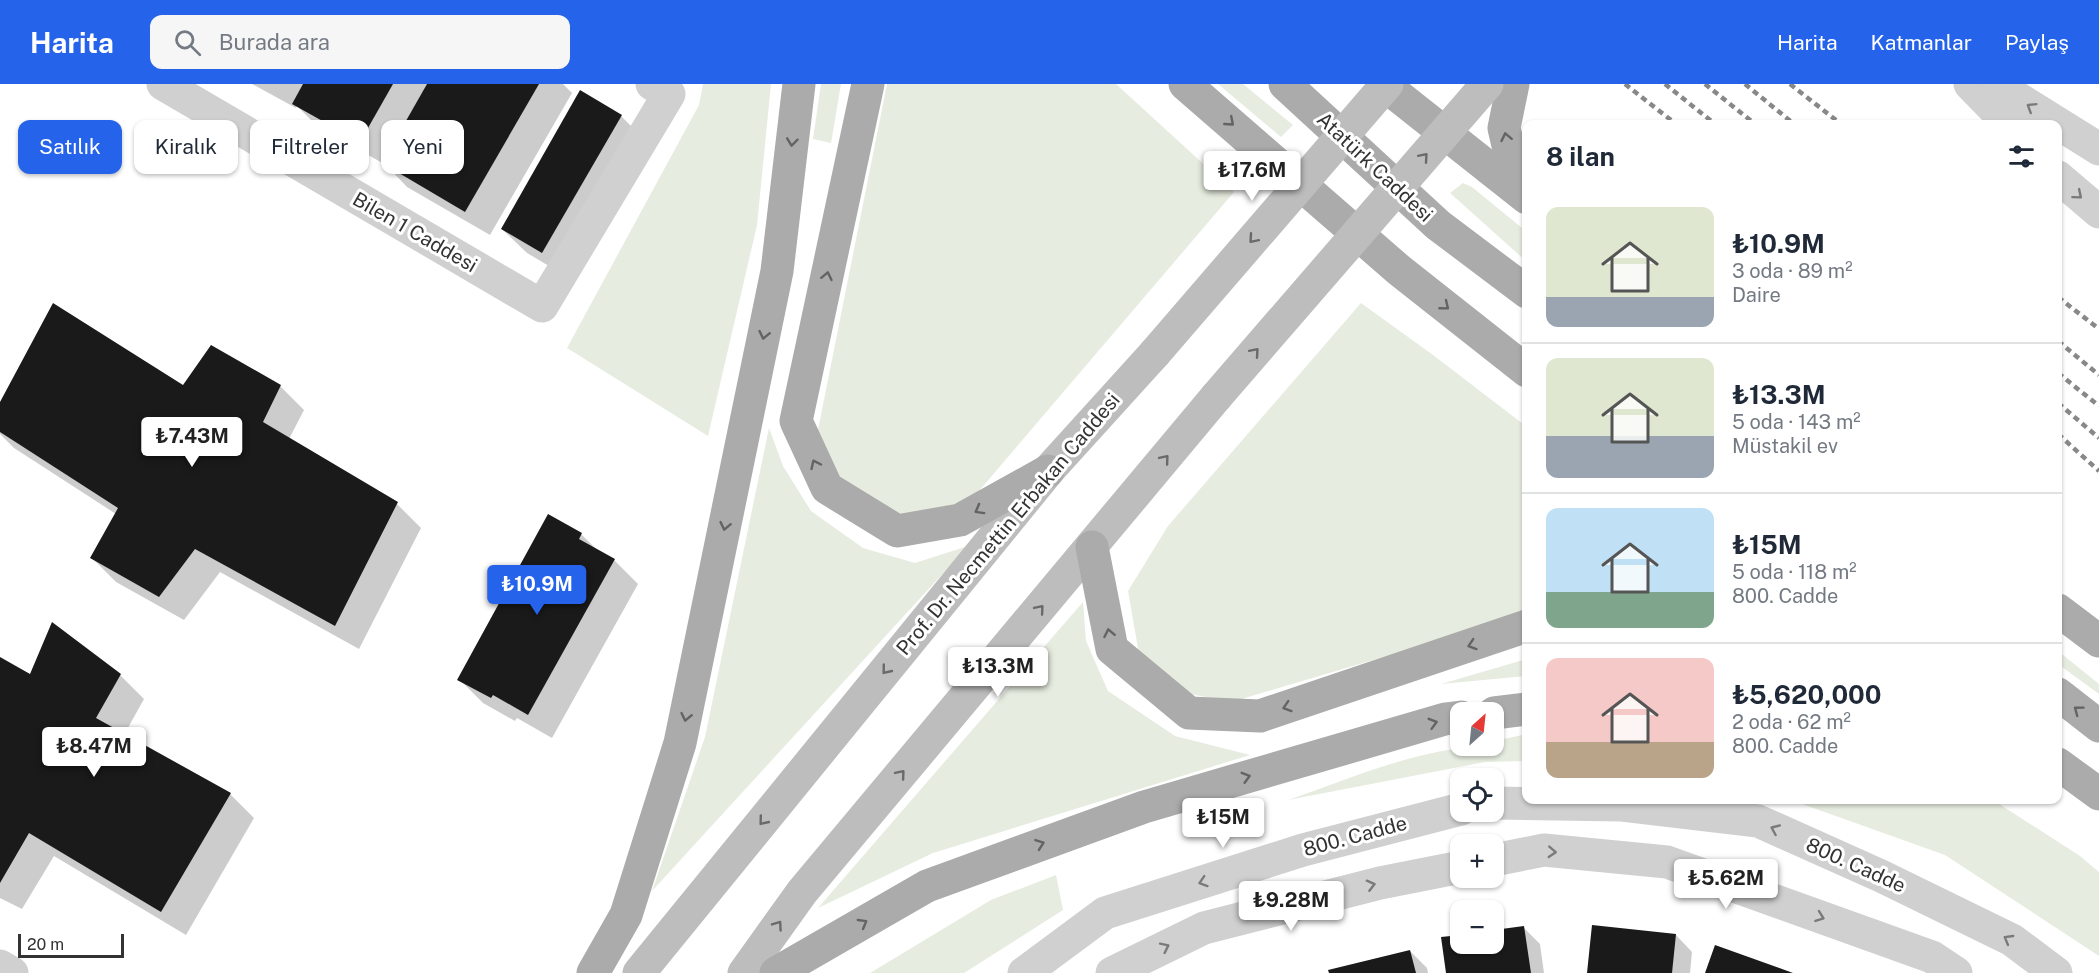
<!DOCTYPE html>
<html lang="tr">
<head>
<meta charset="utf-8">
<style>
  :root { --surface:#fff; --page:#f6f6f7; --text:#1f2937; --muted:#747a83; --line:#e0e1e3; --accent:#2563eb }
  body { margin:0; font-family:"Public Sans",sans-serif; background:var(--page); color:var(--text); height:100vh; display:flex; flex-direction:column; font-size:22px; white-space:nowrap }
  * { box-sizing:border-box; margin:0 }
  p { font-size:20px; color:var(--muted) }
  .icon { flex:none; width:33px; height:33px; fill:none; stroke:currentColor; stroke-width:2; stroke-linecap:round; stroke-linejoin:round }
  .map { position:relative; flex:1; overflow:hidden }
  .sheet { position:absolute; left:1522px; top:36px; width:540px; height:684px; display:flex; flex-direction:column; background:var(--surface); border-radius:12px; box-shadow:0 2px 4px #0004 }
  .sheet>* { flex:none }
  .banner { position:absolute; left:18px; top:36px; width:570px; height:54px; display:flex; gap:12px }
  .needle { width:39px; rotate:27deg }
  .tools { position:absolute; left:1450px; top:618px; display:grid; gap:12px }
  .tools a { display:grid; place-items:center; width:54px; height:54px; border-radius:12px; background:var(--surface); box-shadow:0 2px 4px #0004; font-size:30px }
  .scale { position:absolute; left:18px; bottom:15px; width:106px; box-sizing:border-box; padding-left:6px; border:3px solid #333; border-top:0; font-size:16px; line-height:21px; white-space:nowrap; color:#333; -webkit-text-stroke:4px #fff; paint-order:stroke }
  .price { position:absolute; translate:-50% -51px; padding:0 14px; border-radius:6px; background:#fff; color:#222; font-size:20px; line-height:39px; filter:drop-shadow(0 2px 3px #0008) }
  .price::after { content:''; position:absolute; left:50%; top:36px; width:18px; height:14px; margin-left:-9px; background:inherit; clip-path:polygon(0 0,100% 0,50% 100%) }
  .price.active { background:var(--accent); color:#fff }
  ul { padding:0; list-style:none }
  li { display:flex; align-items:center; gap:18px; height:150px; padding:0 24px }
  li+li { border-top:2px solid var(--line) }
  li span { display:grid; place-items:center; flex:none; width:168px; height:120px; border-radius:12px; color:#555 }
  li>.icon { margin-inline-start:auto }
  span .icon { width:72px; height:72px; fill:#fffc; stroke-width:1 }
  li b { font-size:26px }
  h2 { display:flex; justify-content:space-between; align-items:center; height:72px; padding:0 24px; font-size:26px }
  .chip { padding:0 21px; border-radius:12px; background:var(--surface); box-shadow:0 2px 4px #0004; font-size:21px; line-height:54px }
  .chip.active { background:var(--accent); color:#fff }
  header { display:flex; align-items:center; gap:36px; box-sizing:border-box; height:84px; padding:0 30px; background:var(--accent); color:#fff }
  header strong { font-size:28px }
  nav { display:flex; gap:33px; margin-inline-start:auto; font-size:21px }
  .search { width:420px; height:54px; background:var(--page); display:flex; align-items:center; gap:15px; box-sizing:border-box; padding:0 21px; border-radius:12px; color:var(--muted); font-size:22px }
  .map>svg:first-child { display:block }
  .green { fill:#e6ecdf }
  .shadow { fill:#0003 }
  .building { fill:#1a1a1a }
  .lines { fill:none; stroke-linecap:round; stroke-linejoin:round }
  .minor { stroke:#d0d0d0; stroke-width:33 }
  .tertiary { stroke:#d0d0d0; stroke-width:33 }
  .secondary { stroke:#bdbdbd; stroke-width:33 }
  .primary { stroke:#ababab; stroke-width:33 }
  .rail { stroke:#888; stroke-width:4.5; stroke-dasharray:6 4.5; stroke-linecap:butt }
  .secondary-bridge { stroke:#bdbdbd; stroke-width:33 }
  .oneway { stroke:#7a7a7a }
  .oneway2 { stroke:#636363 }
  .oneway3 { stroke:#6a6a6a }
  .labels { text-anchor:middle; stroke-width:6; stroke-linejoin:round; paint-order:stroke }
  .street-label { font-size:20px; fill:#333; stroke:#fff }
</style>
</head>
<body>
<header>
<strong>Harita</strong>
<div class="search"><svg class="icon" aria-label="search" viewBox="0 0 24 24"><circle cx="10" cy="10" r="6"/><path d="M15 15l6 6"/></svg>Burada ara</div>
<nav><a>Harita</a><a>Katmanlar</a><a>Paylaş</a></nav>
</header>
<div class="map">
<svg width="2099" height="889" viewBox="0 0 2099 889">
  <rect width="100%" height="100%" fill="#fff"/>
  <g class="green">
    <polygon points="703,0 771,0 757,141 708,352 567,264 699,21"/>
    <polygon points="821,0 841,0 831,59 813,55"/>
    <polygon points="887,0 1116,0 1234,108 967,421 904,437 845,403 818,346"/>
    <polygon points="1218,0 1243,0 1293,41 1281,53"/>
    <polygon points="1463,99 1472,103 1527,148 1527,178 1450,109"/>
    <polygon points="1361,219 1433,271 1527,343 1527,524 1502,538 1231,618 1175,607 1139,570 1128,507 1168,442"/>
    <polygon points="769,344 783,382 811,427 863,464 915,479 968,462 652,807 705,653"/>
    <polygon points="1083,518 1086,557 1108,607 1175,652 1250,671 933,769 818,824"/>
    <polygon points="2058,567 2099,600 2099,610 2058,580"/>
    <polygon points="1527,575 1527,592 1441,600"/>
    <path d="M1527,650V677L1485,678L1288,716C1355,693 1423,662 1494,662V657Z"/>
    <polygon points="1791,716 1993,716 2080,772 2099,788 2099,872 1945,771"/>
    <polygon points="1056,791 1063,826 964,889 870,889 991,816"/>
  </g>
  <g class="shadow">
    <polygon points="252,0 563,0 572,9 490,151 407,103 386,81 318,43 297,22 296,24"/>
    <polygon points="621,32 645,56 566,192 527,169 502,145"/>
    <polygon points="280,302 304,326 289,355 397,420 421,444 359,565 220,488 184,536 116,498 92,474 116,430 14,364 0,350 0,321 183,303"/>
    <polygon points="581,450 599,468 614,476 638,500 552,654 517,634 515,637 483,619 459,595"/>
    <polygon points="0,575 31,592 120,591 144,615 124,651 230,710 254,734 186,851 54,772 22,825 0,814"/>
    <polygon points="1523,843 1540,860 1544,889 1447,889 1461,852 1461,860 1494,860 1494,847"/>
    <polygon points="1676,851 1692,868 1690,889 1589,889"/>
    <polygon points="1410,867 1427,884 1428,889 1330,889"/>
  </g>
  <g class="building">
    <polygon points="303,0 393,0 360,58 292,20"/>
    <polygon points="427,0 539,0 465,128 382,79"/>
    <polygon points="580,6 622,31 542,169 501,145"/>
    <polygon points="53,219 183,301 211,261 281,301 263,338 398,418 335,542 195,465 159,513 90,474 118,424 0,348 0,318"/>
    <polygon points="548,430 582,449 579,455 615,475 528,631 493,611 491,614 457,596"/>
    <polygon points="52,538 121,590 96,634 231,709 161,828 29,749 0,799 0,573 30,590"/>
    <polygon points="1592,841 1676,850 1672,889 1587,889"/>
    <polygon points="1524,842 1531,889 1446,889 1441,853 1461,851 1461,860 1494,860 1494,846"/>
    <polygon points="1715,861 1793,889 1705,889"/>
    <polygon points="1410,866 1416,889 1329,889 1328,886"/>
  </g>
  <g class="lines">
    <g class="minor">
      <polyline points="163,0 542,222 669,10 652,0"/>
      <polyline points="1970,0 2009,40"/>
      <polyline points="1995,0 2099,65"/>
      <polyline points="2058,93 2099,128"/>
      <polyline points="0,882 12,889"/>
    </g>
    <g class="tertiary">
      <polyline points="1494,719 1622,721 1758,737 1881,792 2012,856 2056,889"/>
      <polyline points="1494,776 1544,766 1667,778 1932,873 1956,889"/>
      <polyline points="1024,889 1105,829 1303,766 1461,725"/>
      <polyline points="1112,889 1204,844 1380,799 1461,783"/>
    </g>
    <g class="secondary">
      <polyline points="639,889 1048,387 1155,269"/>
      <polyline points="744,889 802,808 1216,313"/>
    </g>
    <g class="primary">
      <polyline points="868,0 796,337 827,404 897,447 960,436 1048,387"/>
      <polyline points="1185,0 1399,186 1527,287"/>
      <polyline points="1285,0 1438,141 1527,208"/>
      <polyline points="1383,0 1527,114"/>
      <polyline points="1513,0 1504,44 1513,83 1527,102"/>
      <polyline points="1092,463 1112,565 1189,629 1260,632 1527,542"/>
      <polyline points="2058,526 2099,557"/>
      <polyline points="2058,610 2099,642"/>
      <polyline points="1494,629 1527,625"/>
      <polyline points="2058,680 2099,710"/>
      <polyline points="593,889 626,831 680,659 777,187 799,0"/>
      <polyline points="776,889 927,802 1144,723 1445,635 1461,633"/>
    </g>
    <g class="rail">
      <polyline points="1625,0 1676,40"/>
      <polyline points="1665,0 1715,40"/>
      <polyline points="1705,0 1755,40"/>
      <polyline points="1745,0 1794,40"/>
      <polyline points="1790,0 1841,40"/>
      <polyline points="2058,213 2099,245"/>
      <polyline points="2058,257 2099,291"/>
      <polyline points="2058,289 2099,322"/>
      <polyline points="2058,319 2099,354"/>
      <polyline points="2058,350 2099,387"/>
    </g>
    <g class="secondary-bridge">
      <polyline points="1155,269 1387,0"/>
      <polyline points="1216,313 1487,0"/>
    </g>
  </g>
  <defs><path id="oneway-chevron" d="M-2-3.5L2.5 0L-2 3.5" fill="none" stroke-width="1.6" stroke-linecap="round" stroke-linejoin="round" transform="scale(1.5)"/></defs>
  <g class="oneway">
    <use href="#oneway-chevron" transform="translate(2031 23) rotate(-148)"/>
    <use href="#oneway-chevron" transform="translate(2078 111) rotate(40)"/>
    <use href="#oneway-chevron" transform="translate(1775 745) rotate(-156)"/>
    <use href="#oneway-chevron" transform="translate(1552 768) rotate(3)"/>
    <use href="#oneway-chevron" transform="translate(1203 798) rotate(162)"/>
    <use href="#oneway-chevron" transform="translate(1371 801) rotate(-14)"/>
    <use href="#oneway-chevron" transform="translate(1820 833) rotate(20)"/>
    <use href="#oneway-chevron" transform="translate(2008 855) rotate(-150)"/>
    <use href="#oneway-chevron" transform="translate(1165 863) rotate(-26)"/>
  </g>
  <g class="oneway2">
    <use href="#oneway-chevron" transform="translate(1230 38) rotate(41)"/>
    <use href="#oneway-chevron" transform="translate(1506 53) rotate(-102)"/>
    <use href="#oneway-chevron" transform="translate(792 58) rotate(97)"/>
    <use href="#oneway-chevron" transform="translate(827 192) rotate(-78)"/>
    <use href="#oneway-chevron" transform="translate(1445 222) rotate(39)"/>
    <use href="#oneway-chevron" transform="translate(764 251) rotate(102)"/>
    <use href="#oneway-chevron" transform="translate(815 380) rotate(-115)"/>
    <use href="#oneway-chevron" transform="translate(979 426) rotate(151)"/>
    <use href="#oneway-chevron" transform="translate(725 442) rotate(102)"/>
    <use href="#oneway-chevron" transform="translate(1109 549) rotate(-101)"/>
    <use href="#oneway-chevron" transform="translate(1472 561) rotate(162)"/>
    <use href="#oneway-chevron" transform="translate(1287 623) rotate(162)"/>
    <use href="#oneway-chevron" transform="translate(2078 626) rotate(-143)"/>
    <use href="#oneway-chevron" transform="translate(686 633) rotate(102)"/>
    <use href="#oneway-chevron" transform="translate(1433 639) rotate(-16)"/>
    <use href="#oneway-chevron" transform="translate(1246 693) rotate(-16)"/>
    <use href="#oneway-chevron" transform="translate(1040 760) rotate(-20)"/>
    <use href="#oneway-chevron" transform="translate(863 839) rotate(-30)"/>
  </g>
  <g class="oneway3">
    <use href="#oneway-chevron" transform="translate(1424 73) rotate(-49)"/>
    <use href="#oneway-chevron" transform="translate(1253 155) rotate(131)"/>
    <use href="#oneway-chevron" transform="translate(1255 268) rotate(-49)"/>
    <use href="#oneway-chevron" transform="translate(1165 375) rotate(-50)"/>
    <use href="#oneway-chevron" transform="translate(1040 525) rotate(-50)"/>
    <use href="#oneway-chevron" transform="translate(886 586) rotate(129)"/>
    <use href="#oneway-chevron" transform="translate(901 690) rotate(-50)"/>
    <use href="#oneway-chevron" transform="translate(763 737) rotate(129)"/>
    <use href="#oneway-chevron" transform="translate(778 841) rotate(-55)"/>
  </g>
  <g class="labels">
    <g class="street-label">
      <text transform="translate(1375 83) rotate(43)" y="7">Atatürk Caddesi</text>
      <text transform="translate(415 148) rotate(30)" y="7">Bilen 1 Caddesi</text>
      <text transform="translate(1008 440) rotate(-50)" y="7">Prof. Dr. Necmettin Erbakan Caddesi</text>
      <text transform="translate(1355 752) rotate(-15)" y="7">800. Cadde</text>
      <text transform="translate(1856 781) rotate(24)" y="7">800. Cadde</text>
    </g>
  </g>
</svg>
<div class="tools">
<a><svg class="needle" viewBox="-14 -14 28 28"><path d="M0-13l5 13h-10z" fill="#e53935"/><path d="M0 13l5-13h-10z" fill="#747a83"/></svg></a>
<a><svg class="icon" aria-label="locate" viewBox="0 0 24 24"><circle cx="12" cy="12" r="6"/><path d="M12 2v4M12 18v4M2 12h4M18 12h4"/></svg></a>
<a>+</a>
<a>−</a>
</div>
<div class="scale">20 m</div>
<b class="price" style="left:1252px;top:118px">₺17.6M</b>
<b class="price" style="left:192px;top:384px">₺7.43M</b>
<b class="price active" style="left:537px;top:532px">₺10.9M</b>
<b class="price" style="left:998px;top:614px">₺13.3M</b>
<b class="price" style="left:94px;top:694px">₺8.47M</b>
<b class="price" style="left:1223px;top:765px">₺15M</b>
<b class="price" style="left:1726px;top:826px">₺5.62M</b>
<b class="price" style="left:1291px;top:848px">₺9.28M</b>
<div class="banner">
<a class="chip active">Satılık</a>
<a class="chip">Kiralık</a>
<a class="chip">Filtreler</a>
<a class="chip">Yeni</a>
</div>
<section class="sheet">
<h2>8 ilan<svg class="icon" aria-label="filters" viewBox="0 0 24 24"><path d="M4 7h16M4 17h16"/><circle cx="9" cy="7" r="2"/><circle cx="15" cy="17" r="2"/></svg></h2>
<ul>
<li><span style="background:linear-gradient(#dfe7d0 75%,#9aa5b1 0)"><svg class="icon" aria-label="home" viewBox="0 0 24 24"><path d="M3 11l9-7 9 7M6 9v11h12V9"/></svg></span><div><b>₺10.9M</b><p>3 oda · 89 m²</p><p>Daire</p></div></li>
<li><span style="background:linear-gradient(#dfe7d0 65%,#9aa5b1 0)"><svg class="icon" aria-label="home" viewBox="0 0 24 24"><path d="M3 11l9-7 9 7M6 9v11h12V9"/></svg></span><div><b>₺13.3M</b><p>5 oda · 143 m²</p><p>Müstakil ev</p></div></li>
<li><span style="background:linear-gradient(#bfe0f5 70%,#7fa58c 0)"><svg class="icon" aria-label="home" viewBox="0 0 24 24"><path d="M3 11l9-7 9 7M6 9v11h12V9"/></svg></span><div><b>₺15M</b><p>5 oda · 118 m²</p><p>800. Cadde</p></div></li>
<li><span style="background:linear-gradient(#f6c9c9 70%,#b9a48a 0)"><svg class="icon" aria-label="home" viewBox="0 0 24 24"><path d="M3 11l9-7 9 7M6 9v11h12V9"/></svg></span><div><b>₺5,620,000</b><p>2 oda · 62 m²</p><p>800. Cadde</p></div></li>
</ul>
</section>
</div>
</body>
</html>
